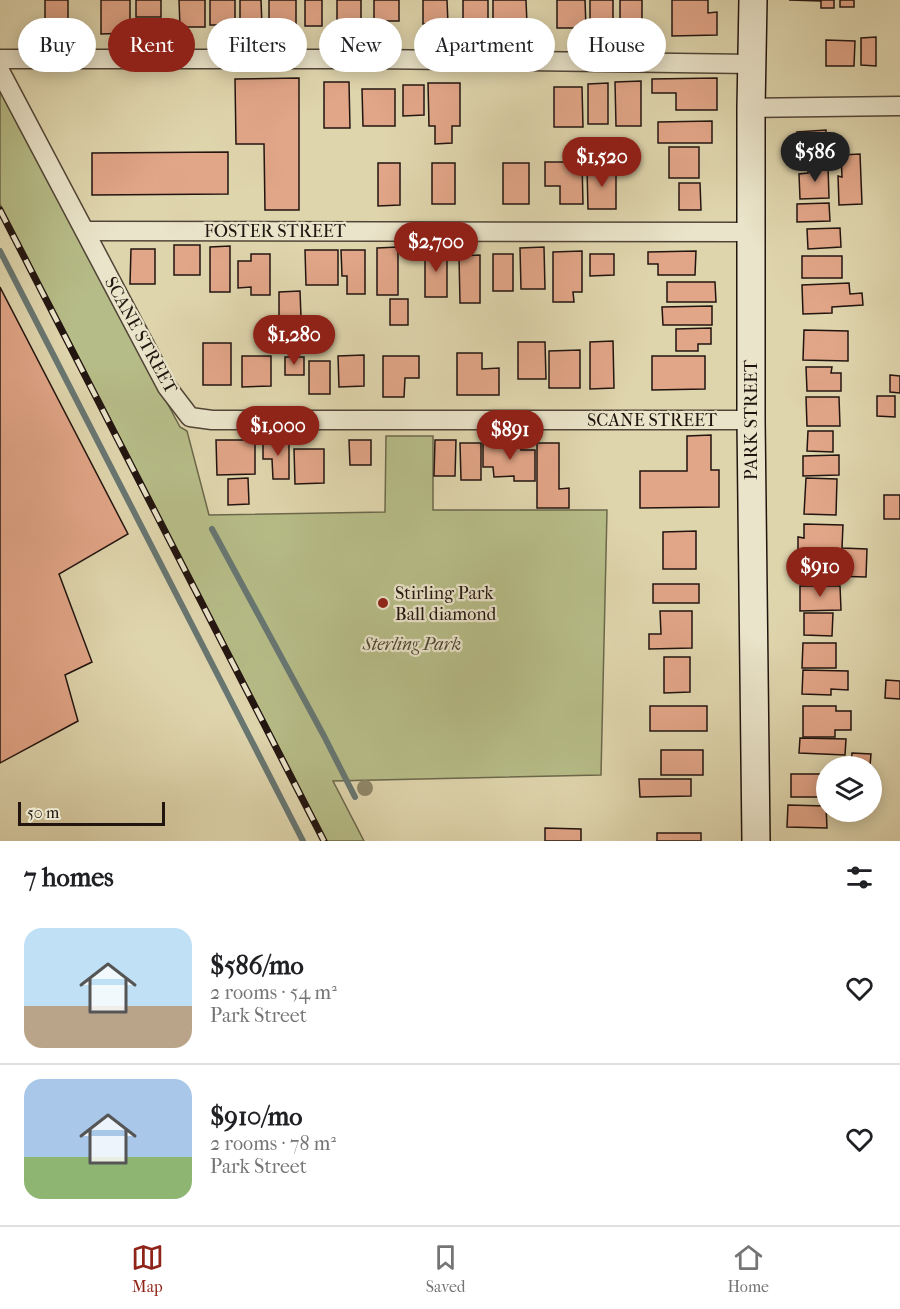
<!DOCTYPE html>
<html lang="en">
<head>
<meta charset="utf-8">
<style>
  :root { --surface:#fff; --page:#f2f2f2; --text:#202124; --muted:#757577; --line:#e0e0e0; --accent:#8f2418 }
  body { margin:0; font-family:"IM FELL French Canon",serif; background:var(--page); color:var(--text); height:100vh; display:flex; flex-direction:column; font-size:22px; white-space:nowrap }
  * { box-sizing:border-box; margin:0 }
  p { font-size:20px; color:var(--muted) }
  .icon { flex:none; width:33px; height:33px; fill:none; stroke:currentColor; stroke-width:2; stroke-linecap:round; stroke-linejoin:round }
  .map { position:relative; height:841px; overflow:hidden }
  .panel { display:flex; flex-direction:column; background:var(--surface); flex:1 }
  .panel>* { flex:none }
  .banner { position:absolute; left:18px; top:18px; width:864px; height:54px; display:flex; gap:12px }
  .tools { position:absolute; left:816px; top:756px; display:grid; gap:12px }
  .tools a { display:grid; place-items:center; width:66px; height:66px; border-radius:50%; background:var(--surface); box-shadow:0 3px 15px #0003; font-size:30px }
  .scale { position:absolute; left:18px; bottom:15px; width:147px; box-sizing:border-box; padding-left:6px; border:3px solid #221510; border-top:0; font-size:16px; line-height:21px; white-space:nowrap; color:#221510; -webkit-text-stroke:4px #eae4ca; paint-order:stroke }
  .price { position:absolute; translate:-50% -51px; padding:0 14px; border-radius:21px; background:var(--accent); color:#fff; font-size:20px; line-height:39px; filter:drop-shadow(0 2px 3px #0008) }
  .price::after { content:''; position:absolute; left:50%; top:36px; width:18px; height:14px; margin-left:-9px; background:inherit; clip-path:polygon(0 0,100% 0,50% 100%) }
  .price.current { background:#222; color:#fff }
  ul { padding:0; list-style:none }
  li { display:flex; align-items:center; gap:18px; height:150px; padding:0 24px }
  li+li { border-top:2px solid var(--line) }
  li span { display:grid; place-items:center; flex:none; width:168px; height:120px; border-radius:18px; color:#555 }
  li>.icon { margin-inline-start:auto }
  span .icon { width:72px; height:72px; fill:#fffc; stroke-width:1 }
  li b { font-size:26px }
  h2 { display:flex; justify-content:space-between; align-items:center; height:72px; padding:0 24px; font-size:26px }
  .tag { padding:0 21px; border-radius:27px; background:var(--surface); box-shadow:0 3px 15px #0003; font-size:21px; line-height:54px }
  .tag.current { background:var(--accent); color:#fff }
  .dock { display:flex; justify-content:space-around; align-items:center; height:84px; border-top:2px solid var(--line); background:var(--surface); font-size:16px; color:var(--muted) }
  .dock a { display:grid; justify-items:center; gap:3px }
  .dock .current { color:var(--accent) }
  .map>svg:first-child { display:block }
  .green { fill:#b6bc87; stroke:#6c684c; stroke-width:1.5 }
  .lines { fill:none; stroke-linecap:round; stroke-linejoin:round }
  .stream { stroke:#677671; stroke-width:6 }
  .building { fill:#e1a587; stroke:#221510; stroke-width:1.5 }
  .street-casing { stroke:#514537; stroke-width:21 }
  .secondary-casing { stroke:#221510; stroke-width:30 }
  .street { stroke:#eae4ca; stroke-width:18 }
  .secondary { stroke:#eae4ca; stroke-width:27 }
  .rail-casing { stroke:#221510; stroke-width:7 }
  .rail { stroke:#eae4ca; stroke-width:4.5; stroke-dasharray:14; stroke-linecap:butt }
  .tree { fill:#8f876a }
  .poi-dot { fill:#8f2418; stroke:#eae4ca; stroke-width:2 }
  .labels { text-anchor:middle; stroke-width:4.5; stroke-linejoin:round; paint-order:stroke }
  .street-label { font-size:18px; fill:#221510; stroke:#eae4ca }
  .poi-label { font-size:18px; fill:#221510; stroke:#eae4ca; text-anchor:start }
  .park-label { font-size:18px; font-style:italic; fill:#4e4734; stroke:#eae4ca }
</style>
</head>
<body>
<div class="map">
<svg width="900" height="841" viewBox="0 0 900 841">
  <rect width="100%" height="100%" fill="#dfd5ad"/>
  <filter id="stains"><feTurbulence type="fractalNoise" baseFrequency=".00333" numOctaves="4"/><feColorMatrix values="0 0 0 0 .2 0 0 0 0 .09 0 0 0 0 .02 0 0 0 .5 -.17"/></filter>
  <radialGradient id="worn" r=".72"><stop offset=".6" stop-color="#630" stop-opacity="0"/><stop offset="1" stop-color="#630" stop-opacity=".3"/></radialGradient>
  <polygon class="green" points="0,82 74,228 180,427 187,431 209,515 385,512 386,436 433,436 433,510 607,510 601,775 333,781 364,841 327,841 0,204"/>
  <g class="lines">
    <g class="stream">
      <polyline points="0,251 303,841"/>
      <polyline points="212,529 324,736 355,797"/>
    </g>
  </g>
  <g class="building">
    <polygon points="45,0 68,0 68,24 45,25"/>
    <polygon points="101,0 130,0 130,33 101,34"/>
    <rect x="136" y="0" width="25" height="17"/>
    <polygon points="179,0 205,0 205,27 180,27"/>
    <rect x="210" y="0" width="25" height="25"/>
    <polygon points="240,0 261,0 262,26 240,27"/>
    <rect x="269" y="0" width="27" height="25"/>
    <rect x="305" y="0" width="17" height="26"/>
    <rect x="337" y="0" width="24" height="28"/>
    <rect x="374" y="0" width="25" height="21"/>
    <polygon points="423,0 447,0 448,24 423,24"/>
    <rect x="463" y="0" width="25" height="24"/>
    <polygon points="493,0 526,0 527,24 493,25"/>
    <polygon points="557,0 585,0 586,28 557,28"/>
    <rect x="590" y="0" width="23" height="25"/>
    <polygon points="620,0 642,0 642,23 620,24"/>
    <polygon points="672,0 708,0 708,13 717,12 717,35 672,36"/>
    <polygon points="789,0 834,0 834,8 821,8 821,1"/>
    <rect x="840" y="0" width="14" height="7"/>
    <polygon points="876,37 876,66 861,65 861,38"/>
    <polygon points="826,40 855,41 854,66 826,66"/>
    <polygon points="299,78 299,210 265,210 264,144 236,144 235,79"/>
    <polygon points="717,78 717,110 676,110 676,93 652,93 652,79"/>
    <polygon points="641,81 641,126 616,126 615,82"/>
    <polygon points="324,82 349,82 350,128 324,128"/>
    <polygon points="428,83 460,83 460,126 452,126 452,143 435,144 435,126 429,126"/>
    <polygon points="608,83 608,124 588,124 588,84"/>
    <polygon points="403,85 424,85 424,115 403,116"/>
    <polygon points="554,87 582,87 583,127 554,127"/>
    <polygon points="362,89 395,89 395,126 363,126"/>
    <polygon points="712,121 712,143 658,143 658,122"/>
    <polygon points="826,130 827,159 812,160 812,153 798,154 797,132"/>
    <rect x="669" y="147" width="30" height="31"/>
    <polygon points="228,152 228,194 92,195 92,153"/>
    <polygon points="860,154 862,204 839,205 838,176 842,177 841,155"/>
    <polygon points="545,162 582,162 583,204 560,204 560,186 545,186"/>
    <polygon points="378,163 400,163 400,205 378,206"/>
    <rect x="432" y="163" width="23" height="41"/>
    <rect x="503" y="163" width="26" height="41"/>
    <polygon points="828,166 829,198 800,199 799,174 808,173 808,167"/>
    <polygon points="616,167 616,209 588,209 587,168"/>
    <polygon points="679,183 700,183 701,210 679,210"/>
    <polygon points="829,203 830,221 797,222 797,204"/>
    <polygon points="840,228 841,247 808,249 807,229"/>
    <rect x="174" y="245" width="26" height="30"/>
    <polygon points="230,246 230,292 210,292 210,247"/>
    <polygon points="398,247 398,295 377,295 377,248"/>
    <polygon points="544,247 545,289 521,289 520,248"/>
    <polygon points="447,248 447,297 425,297 425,249"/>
    <polygon points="131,249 155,249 155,284 130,284"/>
    <polygon points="305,250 338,250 338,285 306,285"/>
    <polygon points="341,250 365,250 365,294 347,294 347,276 342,276"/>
    <polygon points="582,251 582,292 573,292 574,302 553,302 553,252"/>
    <polygon points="696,251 695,275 658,275 658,264 648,264 648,252"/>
    <polygon points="251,254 270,254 270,295 251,295 251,287 238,288 238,261 251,261"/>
    <rect x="493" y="254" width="20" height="37"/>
    <polygon points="590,254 614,254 614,275 590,276"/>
    <polygon points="480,255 480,303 460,303 459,256"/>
    <rect x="802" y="256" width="40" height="22"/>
    <polygon points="667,282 715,282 716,302 667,302"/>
    <polygon points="849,283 850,294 862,293 863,305 832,307 832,313 803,314 802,285"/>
    <polygon points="0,287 128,534 59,574 92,662 65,675 78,721 0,763"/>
    <polygon points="300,291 301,317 279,317 279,292"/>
    <rect x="390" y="299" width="18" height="26"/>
    <polygon points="712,306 712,325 663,325 662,307"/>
    <polygon points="711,328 711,344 698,344 698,351 676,351 676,329"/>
    <polygon points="804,330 848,331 848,361 803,360"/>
    <polygon points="613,341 614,388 590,389 590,342"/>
    <polygon points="518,342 545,342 546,379 518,379"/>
    <rect x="203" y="343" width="28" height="42"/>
    <polygon points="580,350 580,388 549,388 549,351"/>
    <polygon points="457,353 482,353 482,369 499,368 499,395 457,395"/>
    <polygon points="364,355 364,386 339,387 338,356"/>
    <polygon points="242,356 271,356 271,386 242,387"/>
    <polygon points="383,356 419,356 419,378 405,378 404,397 383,397"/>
    <polygon points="652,356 705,356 705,389 652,390"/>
    <rect x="285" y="357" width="19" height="18"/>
    <rect x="309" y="361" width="21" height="33"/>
    <polygon points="806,367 832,367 831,373 841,373 841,391 807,391"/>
    <polygon points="890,375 900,376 900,393 890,392"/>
    <polygon points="877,396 895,396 895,417 877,416"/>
    <polygon points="806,397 839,397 840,426 807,426"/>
    <polygon points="808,431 833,431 833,452 807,451"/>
    <polygon points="711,435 711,470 719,470 719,507 640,508 640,471 687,471 687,436"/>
    <polygon points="263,439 289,439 289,479 273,479 272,459 263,459"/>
    <polygon points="216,440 255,440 255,474 217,475"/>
    <polygon points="349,440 371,440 371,465 350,465"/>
    <polygon points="435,440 456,440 455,476 434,476"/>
    <polygon points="483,442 499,442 499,446 520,446 521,450 535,450 535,481 514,481 514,476 494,477 493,467 483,467"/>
    <polygon points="460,443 481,443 481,480 461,480"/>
    <polygon points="537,443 559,443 559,489 569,488 569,508 537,508"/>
    <polygon points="294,449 324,449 324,483 295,484"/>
    <polygon points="839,455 839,475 803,476 803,456"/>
    <polygon points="248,478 249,504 228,505 228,479"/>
    <polygon points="806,478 837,479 836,515 804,514"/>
    <rect x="884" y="495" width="16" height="24"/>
    <polygon points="804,524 843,525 842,548 867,549 866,577 798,575 798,537 804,538"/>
    <polygon points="696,531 696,569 663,569 663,532"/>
    <rect x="653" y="584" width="46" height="19"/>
    <polygon points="800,586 840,586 841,610 800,611"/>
    <polygon points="660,611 692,611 692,648 649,649 649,634 661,634"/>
    <polygon points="804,613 833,613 832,636 804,635"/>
    <polygon points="803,643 836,643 836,668 802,668"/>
    <polygon points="664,657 690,657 690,692 664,693"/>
    <polygon points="803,670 848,671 848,690 831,689 831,695 802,694"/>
    <polygon points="886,680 900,681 900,699 885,698"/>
    <rect x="650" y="706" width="57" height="25"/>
    <polygon points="803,706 836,706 836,711 851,711 851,730 835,730 835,737 803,737"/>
    <polygon points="800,738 846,739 845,755 799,753"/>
    <rect x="661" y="750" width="42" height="25"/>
    <polygon points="852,753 871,754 870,766 851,766"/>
    <rect x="791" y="774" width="35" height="23"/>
    <polygon points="639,779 691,779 691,796 640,797"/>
    <polygon points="788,805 826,806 827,828 787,827"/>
    <polygon points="545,828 581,829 581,841 545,841"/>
    <rect x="657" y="833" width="44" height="8"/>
  </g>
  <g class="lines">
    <g class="street-casing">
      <g id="street">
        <polyline points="0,59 372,59 752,64"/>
        <polyline points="0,71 167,387 190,417 212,420 751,420"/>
        <polyline points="751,108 900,106"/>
        <polyline points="85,231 752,232"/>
      </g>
    </g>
    <g class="secondary-casing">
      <polyline id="secondary" points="753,0 751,108 751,420 756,841"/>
    </g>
    <use href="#street" class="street"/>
    <use href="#secondary" class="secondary"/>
    <g class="rail-casing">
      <polyline id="rail" points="0,210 324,841"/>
    </g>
    <use href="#rail" class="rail"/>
  </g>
  <circle class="tree" cx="365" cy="788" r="8"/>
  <circle class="poi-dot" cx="383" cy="603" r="6"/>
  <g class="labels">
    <g class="street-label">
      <text x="275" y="237">FOSTER STREET</text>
      <text transform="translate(141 335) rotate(61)" y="6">SCANE STREET</text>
      <text x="652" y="426">SCANE STREET</text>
      <text transform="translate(751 420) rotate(-90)" y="6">PARK STREET</text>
    </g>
    <g class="poi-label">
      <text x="395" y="599">Stirling Park<tspan x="395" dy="21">Ball diamond</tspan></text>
    </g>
    <g class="park-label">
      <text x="412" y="650">Sterling Park</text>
    </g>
  </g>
  <rect width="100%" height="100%" filter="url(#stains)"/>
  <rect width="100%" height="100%" fill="url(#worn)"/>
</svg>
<div class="tools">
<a><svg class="icon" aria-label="layers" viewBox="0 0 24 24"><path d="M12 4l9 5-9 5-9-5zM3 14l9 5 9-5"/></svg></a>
</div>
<div class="scale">50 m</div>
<b class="price current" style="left:815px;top:183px">$586</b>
<b class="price" style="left:602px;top:188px">$1,520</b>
<b class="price" style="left:436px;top:273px">$2,700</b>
<b class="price" style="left:294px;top:366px">$1,280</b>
<b class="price" style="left:278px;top:457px">$1,000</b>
<b class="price" style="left:510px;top:461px">$891</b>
<b class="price" style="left:820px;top:598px">$910</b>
<div class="banner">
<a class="tag">Buy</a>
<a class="tag current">Rent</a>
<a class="tag">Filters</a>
<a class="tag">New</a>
<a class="tag">Apartment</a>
<a class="tag">House</a>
</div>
</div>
<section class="panel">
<h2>7 homes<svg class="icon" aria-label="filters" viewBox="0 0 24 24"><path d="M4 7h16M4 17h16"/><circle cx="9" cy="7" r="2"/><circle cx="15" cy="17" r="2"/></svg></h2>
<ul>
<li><span style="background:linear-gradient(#bfe0f5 65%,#b9a48a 0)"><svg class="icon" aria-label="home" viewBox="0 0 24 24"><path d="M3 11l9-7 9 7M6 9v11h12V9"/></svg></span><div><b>$586/mo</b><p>2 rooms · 54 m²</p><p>Park Street</p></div><svg class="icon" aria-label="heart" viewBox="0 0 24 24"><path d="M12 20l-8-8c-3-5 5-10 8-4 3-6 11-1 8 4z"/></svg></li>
<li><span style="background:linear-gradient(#a9c7e8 65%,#8fb573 0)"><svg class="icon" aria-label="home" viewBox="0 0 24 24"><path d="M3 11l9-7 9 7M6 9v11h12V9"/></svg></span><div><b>$910/mo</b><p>2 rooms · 78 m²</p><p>Park Street</p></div><svg class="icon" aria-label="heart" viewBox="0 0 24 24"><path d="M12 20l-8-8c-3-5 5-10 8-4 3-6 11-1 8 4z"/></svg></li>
</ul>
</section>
<nav class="dock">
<a class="current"><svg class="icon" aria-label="map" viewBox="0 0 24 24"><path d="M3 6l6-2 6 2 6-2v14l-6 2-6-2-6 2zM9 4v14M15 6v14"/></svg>Map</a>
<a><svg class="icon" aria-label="saved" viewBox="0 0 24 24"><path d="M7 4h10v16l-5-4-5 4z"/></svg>Saved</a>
<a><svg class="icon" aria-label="home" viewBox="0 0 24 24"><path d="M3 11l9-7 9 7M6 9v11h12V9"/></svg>Home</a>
</nav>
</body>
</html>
